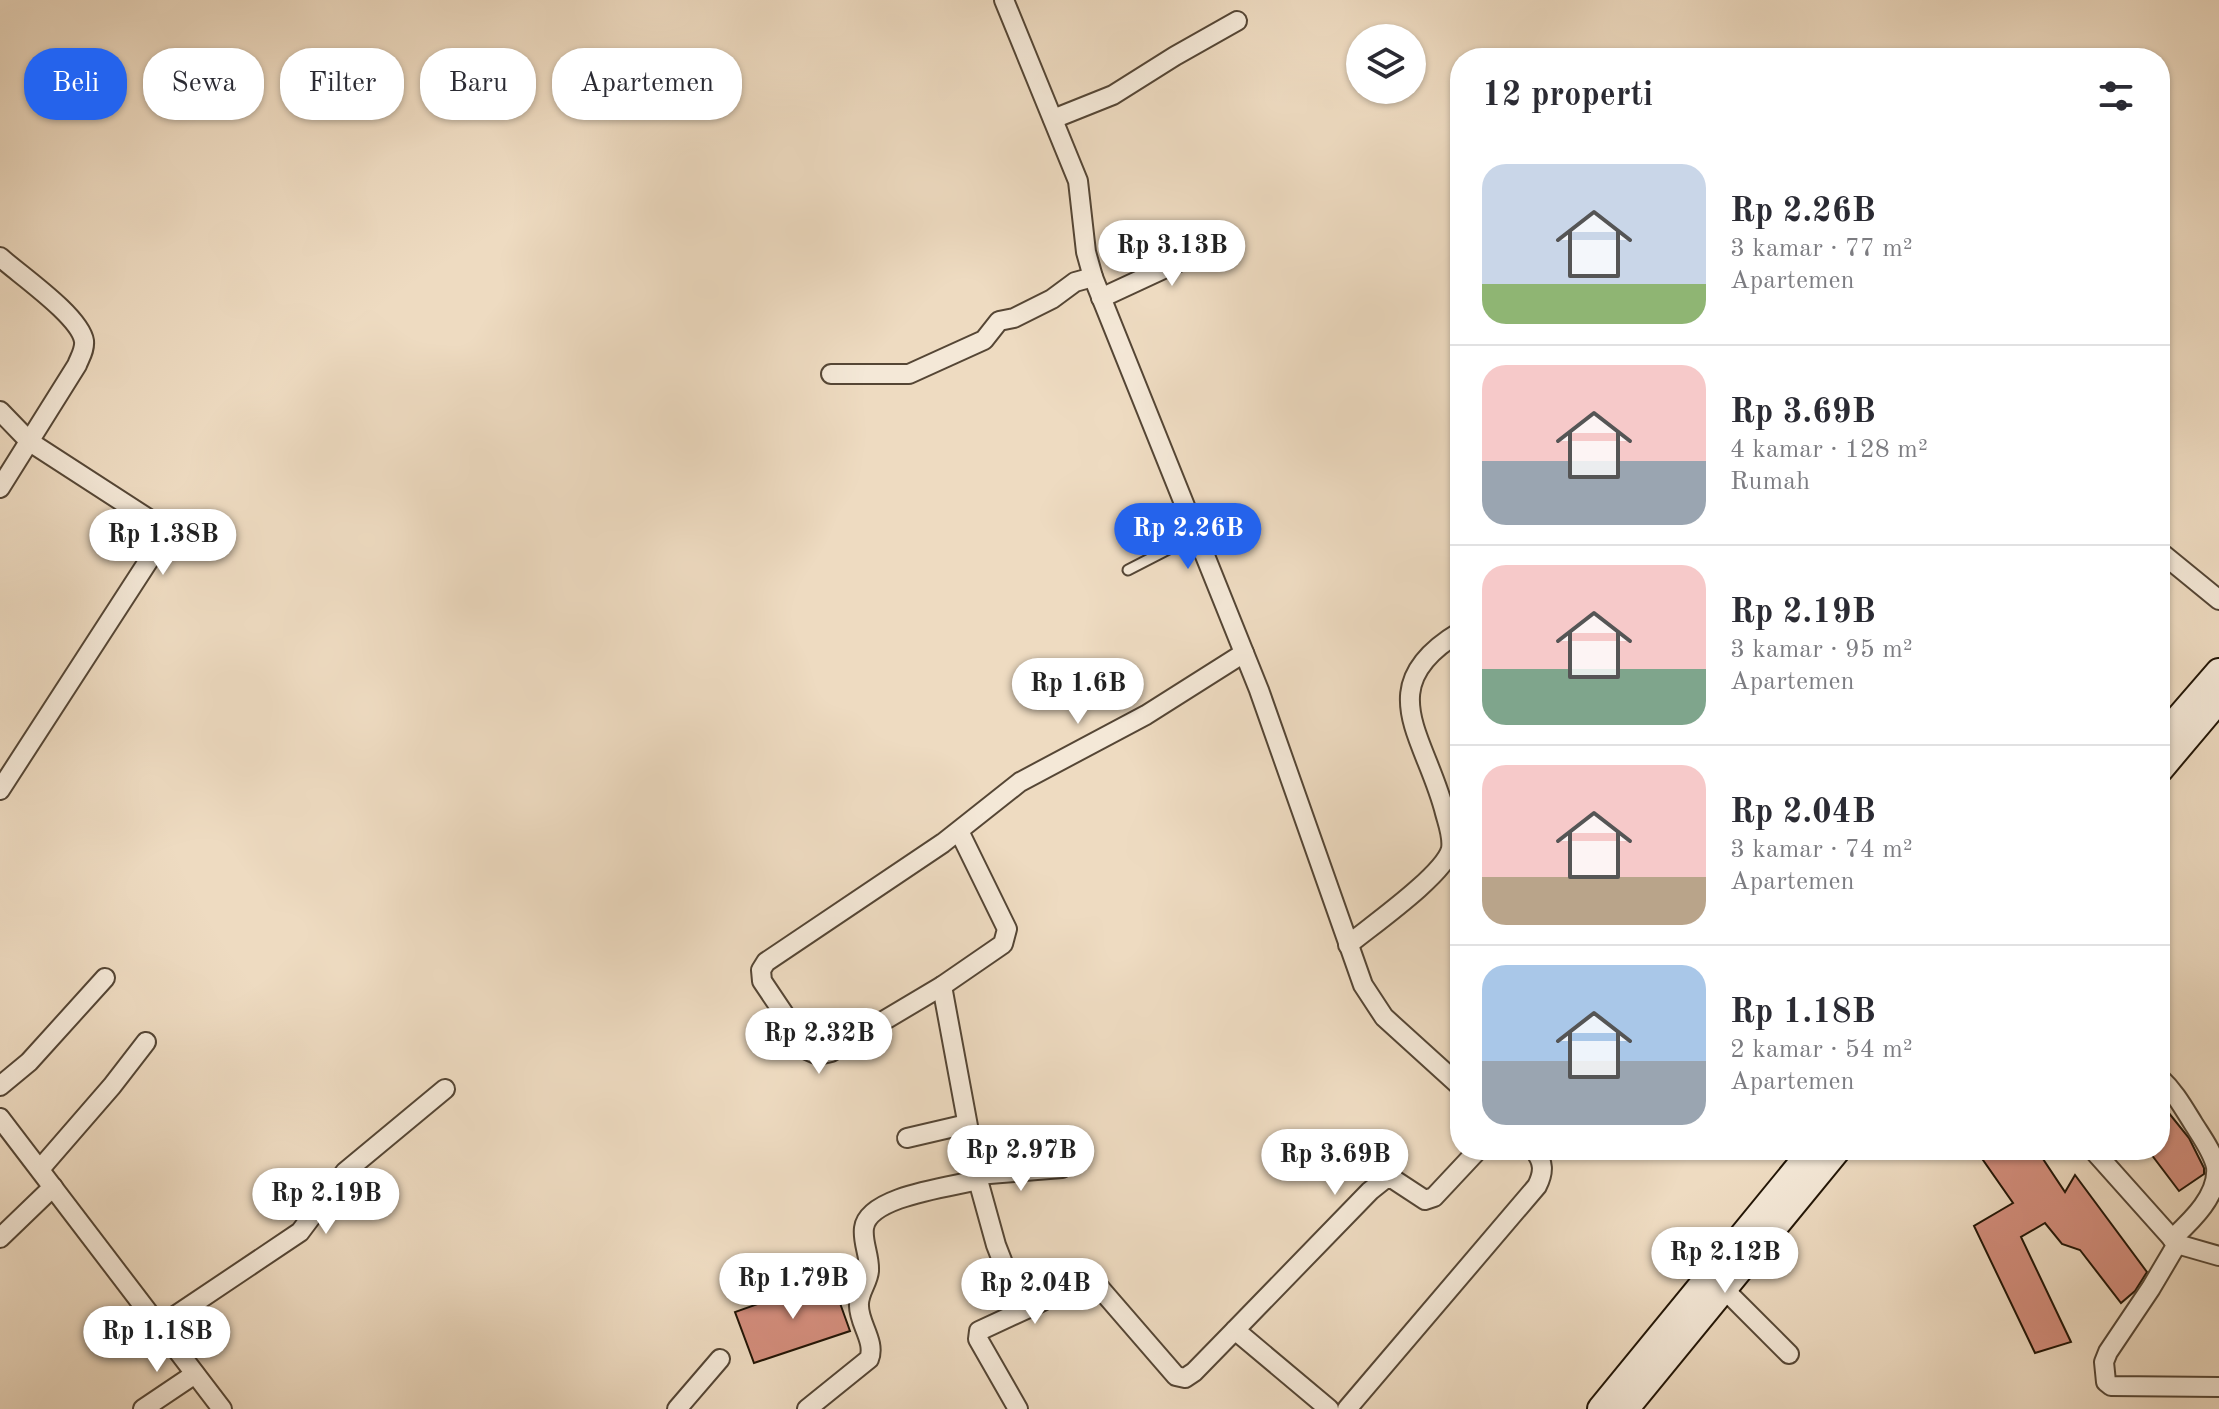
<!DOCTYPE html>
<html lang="id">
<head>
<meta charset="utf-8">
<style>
  :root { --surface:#fff; --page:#f7f7f7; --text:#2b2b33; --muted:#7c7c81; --line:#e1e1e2; --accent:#2563eb }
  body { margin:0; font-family:"Old Standard TT",serif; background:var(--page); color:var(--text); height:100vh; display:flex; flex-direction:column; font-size:30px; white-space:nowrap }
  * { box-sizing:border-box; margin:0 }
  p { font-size:26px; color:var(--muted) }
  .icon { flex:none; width:44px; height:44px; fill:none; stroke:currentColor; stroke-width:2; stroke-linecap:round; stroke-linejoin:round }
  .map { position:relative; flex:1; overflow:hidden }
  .details { position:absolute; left:1450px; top:48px; width:720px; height:1112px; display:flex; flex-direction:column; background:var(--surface); border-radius:32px; box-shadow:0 2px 6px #0004 }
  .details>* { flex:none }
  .top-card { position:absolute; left:24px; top:48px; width:760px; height:72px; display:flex; gap:16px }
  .tools { position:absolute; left:1346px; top:24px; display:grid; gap:16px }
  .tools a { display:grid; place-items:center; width:80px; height:80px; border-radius:50%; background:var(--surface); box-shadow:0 2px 6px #0004; font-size:40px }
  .price { position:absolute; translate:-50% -68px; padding:0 18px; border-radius:28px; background:#fff; color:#222; font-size:26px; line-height:52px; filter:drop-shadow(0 2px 4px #0008) }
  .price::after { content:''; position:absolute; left:50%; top:48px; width:24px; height:18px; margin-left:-12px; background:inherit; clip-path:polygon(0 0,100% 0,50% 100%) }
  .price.on { background:var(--accent); color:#fff }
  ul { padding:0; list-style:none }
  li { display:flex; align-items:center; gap:24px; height:200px; padding:0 32px }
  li+li { border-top:2px solid var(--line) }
  li span { display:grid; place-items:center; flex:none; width:224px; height:160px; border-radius:24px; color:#555 }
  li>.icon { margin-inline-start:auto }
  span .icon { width:96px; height:96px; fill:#fffc; stroke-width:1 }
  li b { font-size:34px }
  h2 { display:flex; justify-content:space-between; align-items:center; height:96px; padding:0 32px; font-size:34px }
  .pill { padding:0 28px; border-radius:32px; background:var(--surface); box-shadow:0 2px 6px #0004; font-size:28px; line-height:72px }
  .pill.on { background:var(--accent); color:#fff }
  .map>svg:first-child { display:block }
  .building { fill:#d48e7d; stroke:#221506; stroke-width:2 }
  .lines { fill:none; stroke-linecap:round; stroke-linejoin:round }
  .lane-casing { stroke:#554635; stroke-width:13 }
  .street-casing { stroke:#554635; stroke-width:22 }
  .secondary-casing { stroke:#221506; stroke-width:30 }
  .lane { stroke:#f4e8d7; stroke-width:9 }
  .street { stroke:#f4e8d7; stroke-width:18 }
  .secondary { stroke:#f4e8d7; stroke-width:26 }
</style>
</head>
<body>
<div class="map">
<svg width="2219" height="1409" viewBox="0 0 2219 1409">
  <rect width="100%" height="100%" fill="#eedbc1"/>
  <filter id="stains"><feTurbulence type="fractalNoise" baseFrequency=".0025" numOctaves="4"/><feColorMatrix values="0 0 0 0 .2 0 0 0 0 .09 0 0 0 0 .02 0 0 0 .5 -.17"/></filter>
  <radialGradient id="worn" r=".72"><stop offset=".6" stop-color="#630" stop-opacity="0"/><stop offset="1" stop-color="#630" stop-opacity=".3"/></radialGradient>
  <g class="building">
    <polygon points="2160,1102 2189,1138 2204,1168 2204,1174 2179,1191 2148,1150 2160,1150"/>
    <polygon points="1976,1150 2037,1150 2065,1192 2075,1175 2147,1272 2135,1291 2121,1303 2080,1250 2062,1244 2045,1223 2021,1237 2071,1342 2035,1353 1974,1226 2013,1203"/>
    <polygon points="831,1278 850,1331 754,1363 735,1312"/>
  </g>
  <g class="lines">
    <g class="lane-casing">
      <polyline id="lane" points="1128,570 1196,535"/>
    </g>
    <g class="street-casing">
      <g id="street">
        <polyline points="1004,0 1078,181 1086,252 1093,277 1259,690 1363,985 1384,1017 1460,1086"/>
        <polyline points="1053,119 1113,95 1175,56 1237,21"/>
        <path d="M0,257C20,275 80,316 84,341C85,350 80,357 77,365L0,488"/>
        <polyline points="1101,298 1226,240"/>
        <polyline points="831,374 909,374 984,340 999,321 1014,318 1052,299 1075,282 1093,277"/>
        <polyline points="0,411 30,442 152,521 159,534 160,543 0,790"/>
        <polyline points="2164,555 2219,600"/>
        <polyline points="959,831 1007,929 1003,944 942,986 831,1052 818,1055 809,1051 762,981 761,970 766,962 943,843 1020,782 1146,715 1244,653"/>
        <path d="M1348,945C1371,926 1444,875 1451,849C1453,837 1448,824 1445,813C1426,737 1369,686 1460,632"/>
        <polyline points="942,986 978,1180 996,1245 1003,1263 1033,1306 1084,1280 1092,1279 1176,1376 1185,1378 1194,1372 1235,1330 1329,1409"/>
        <path d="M2160,1078C2174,1091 2183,1107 2193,1123C2201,1136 2213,1152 2216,1167C2219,1196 2190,1222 2172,1239"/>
        <polyline points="0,1086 29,1062 105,978"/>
        <polyline points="0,1118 222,1409"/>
        <polyline points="907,1138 967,1124"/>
        <polyline points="2093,1150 2177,1244 2219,1256"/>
        <polyline points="40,1169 112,1086 146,1042"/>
        <polyline points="977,1175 1062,1168"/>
        <polyline points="0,1238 53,1187"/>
        <polyline points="2177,1244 2151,1288 2108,1352 2104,1362 2106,1382 2111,1386 2219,1387"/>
        <polyline points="1723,1288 1789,1354"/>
        <polyline points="160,1326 300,1232 345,1172 445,1089"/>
        <polyline points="1235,1330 1370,1191 1385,1179 1393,1179 1425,1200 1434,1197 1478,1150"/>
        <polyline points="143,1409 195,1374"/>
        <polyline points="677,1409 720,1359"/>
        <path d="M807,1409L869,1359C876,1342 859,1324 859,1306C858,1293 868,1283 869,1271C870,1256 862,1242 864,1228C868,1196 951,1187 978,1180"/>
        <polyline points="1018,1409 978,1339 979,1331 1033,1306"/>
        <path d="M1347,1409L1537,1186C1544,1172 1544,1162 1534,1150"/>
      </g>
    </g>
    <g class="secondary-casing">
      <g id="secondary">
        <polyline points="2160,740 2219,672"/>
        <polyline points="2160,769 2219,699"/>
        <polyline points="1601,1409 1813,1150"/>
        <polyline points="1625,1409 1837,1150"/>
      </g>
    </g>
    <use href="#lane" class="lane"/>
    <use href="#street" class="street"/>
    <use href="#secondary" class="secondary"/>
  </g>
  <rect width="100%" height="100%" filter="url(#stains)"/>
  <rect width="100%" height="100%" fill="url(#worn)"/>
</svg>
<div class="tools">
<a><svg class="icon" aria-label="layers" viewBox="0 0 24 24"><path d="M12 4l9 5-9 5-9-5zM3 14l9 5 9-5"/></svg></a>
</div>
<b class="price" style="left:1172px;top:288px">Rp 3.13B</b>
<b class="price on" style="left:1188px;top:571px">Rp 2.26B</b>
<b class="price" style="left:163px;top:577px">Rp 1.38B</b>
<b class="price" style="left:1078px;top:726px">Rp 1.6B</b>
<b class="price" style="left:819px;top:1076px">Rp 2.32B</b>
<b class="price" style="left:1021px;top:1193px">Rp 2.97B</b>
<b class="price" style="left:1335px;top:1197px">Rp 3.69B</b>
<b class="price" style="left:326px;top:1236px">Rp 2.19B</b>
<b class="price" style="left:1725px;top:1295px">Rp 2.12B</b>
<b class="price" style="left:793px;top:1321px">Rp 1.79B</b>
<b class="price" style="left:1035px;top:1326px">Rp 2.04B</b>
<b class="price" style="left:157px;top:1374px">Rp 1.18B</b>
<div class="top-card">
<a class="pill on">Beli</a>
<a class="pill">Sewa</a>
<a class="pill">Filter</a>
<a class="pill">Baru</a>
<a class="pill">Apartemen</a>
</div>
<section class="details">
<h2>12 properti<svg class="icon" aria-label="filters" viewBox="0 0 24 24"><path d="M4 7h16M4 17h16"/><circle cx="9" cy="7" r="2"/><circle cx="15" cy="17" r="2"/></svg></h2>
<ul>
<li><span style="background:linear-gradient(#c9d6e8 75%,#8fb573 0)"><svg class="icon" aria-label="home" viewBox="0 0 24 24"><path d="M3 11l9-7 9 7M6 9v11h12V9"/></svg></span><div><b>Rp 2.26B</b><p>3 kamar · 77 m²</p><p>Apartemen</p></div></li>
<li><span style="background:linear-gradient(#f6c9c9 60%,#9aa5b1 0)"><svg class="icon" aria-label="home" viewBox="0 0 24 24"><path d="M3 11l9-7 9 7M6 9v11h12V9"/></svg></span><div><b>Rp 3.69B</b><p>4 kamar · 128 m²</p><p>Rumah</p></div></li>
<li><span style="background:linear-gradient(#f6c9c9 65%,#7fa58c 0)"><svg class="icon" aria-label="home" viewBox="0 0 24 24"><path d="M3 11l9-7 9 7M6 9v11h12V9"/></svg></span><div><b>Rp 2.19B</b><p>3 kamar · 95 m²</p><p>Apartemen</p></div></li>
<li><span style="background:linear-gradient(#f6c9c9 70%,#b9a48a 0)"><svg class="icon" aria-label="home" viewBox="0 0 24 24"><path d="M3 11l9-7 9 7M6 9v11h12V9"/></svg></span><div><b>Rp 2.04B</b><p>3 kamar · 74 m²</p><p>Apartemen</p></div></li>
<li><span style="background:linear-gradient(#a9c7e8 60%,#9aa5b1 0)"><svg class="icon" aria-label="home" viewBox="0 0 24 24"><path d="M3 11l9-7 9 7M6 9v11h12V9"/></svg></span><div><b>Rp 1.18B</b><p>2 kamar · 54 m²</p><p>Apartemen</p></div></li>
</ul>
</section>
</div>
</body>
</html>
